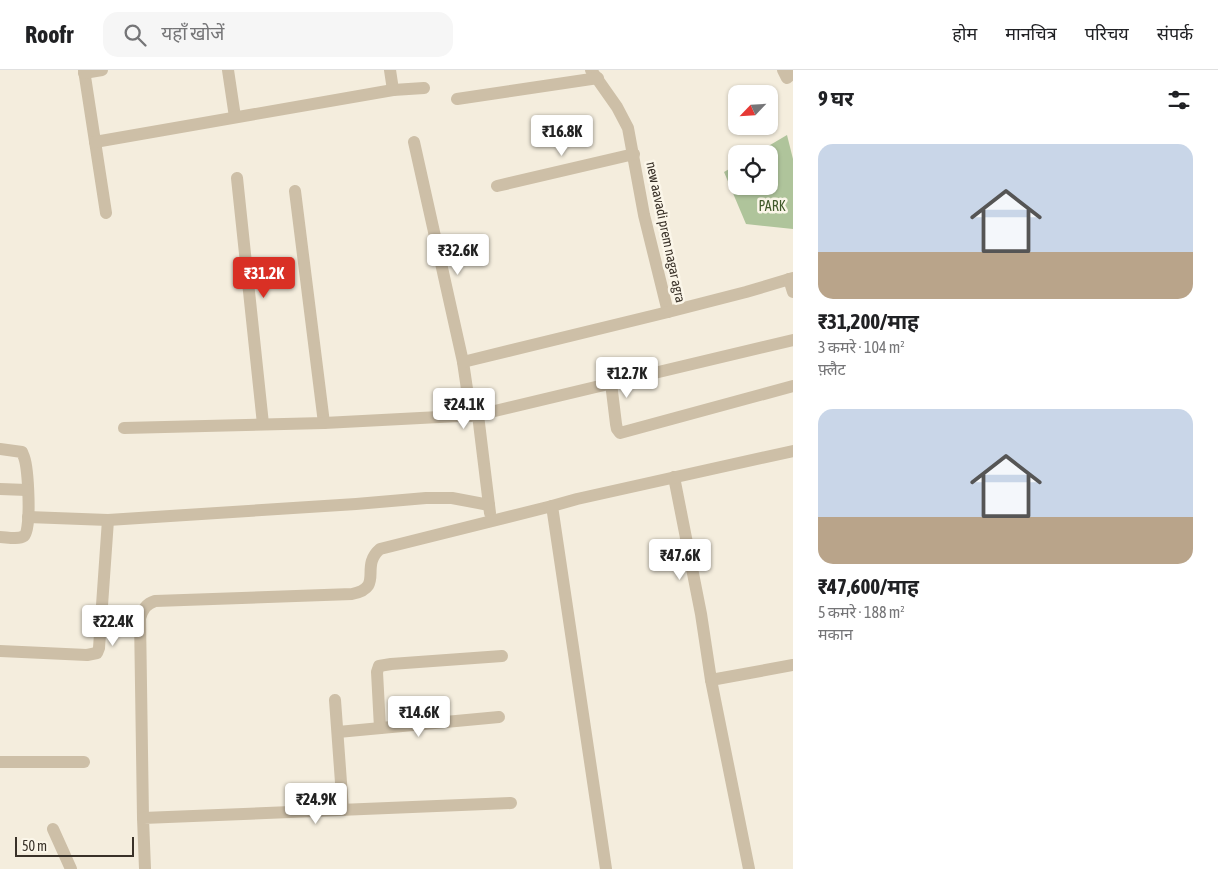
<!DOCTYPE html>
<html lang="hi">
<head>
<meta charset="utf-8">
<style>
  :root { --surface:#fff; --page:#f6f6f6; --text:#202124; --muted:#757577; --line:#e0e0e0; --accent:#d93025 }
  body { margin:0; font-family:"Asap Condensed","Noto Sans Devanagari",sans-serif; background:var(--page); color:var(--text); height:100vh; display:flex; flex-direction:column; font-size:19px; white-space:nowrap }
  * { box-sizing:border-box; margin:0 }
  p { font-size:16px; color:var(--muted) }
  .icon { flex:none; width:28px; height:28px; fill:none; stroke:currentColor; stroke-width:2; stroke-linecap:round; stroke-linejoin:round }
  .map { position:relative; flex:1; overflow:hidden }
  .panel { display:flex; flex-direction:column; background:var(--surface); width:425px }
  .panel>* { flex:none }
  .needle { width:32px; rotate:245deg }
  .buttons { position:absolute; left:728px; top:15px; display:grid; gap:10px }
  .buttons a { display:grid; place-items:center; width:50px; height:50px; border-radius:10px; background:var(--surface); box-shadow:0 1px 4px #0004; font-size:25px }
  .scale { position:absolute; left:15px; bottom:12px; width:119px; box-sizing:border-box; padding-left:5px; border:2px solid #393128; border-top:0; font-size:14px; line-height:18px; white-space:nowrap; color:#393128; -webkit-text-stroke:4px #fbf6e9; paint-order:stroke }
  .price { position:absolute; translate:-50% -42px; padding:0 11px; border-radius:5px; background:#fff; color:#222; font-size:16px; line-height:32px; filter:drop-shadow(0 1px 2px #0008) }
  .price::after { content:''; position:absolute; left:50%; top:30px; width:15px; height:11px; margin-left:-8px; background:inherit; clip-path:polygon(0 0,100% 0,50% 100%) }
  .price.selected { background:var(--accent); color:#fff }
  ul { padding:0; list-style:none }
  li { display:grid; align-content:center; gap:10px; height:265px; padding:0 25px }
  li span { display:grid; place-items:center; height:155px; border-radius:15px; color:#555 }
  li>.icon { margin-inline-start:auto }
  span .icon { width:90px; height:90px; fill:#fffc; stroke-width:1 }
  li b { font-size:21px }
  h2 { display:flex; justify-content:space-between; align-items:center; height:60px; padding:0 25px; font-size:21px }
  header { display:flex; align-items:center; gap:30px; box-sizing:border-box; height:70px; padding:0 25px; background:var(--surface); border-bottom:1px solid var(--line) }
  header strong { font-size:24px }
  nav { display:flex; gap:28px; margin-inline-start:auto; font-size:18px }
  .search { width:350px; height:45px; background:var(--page); display:flex; align-items:center; gap:12px; box-sizing:border-box; padding:0 18px; border-radius:15px; color:var(--muted); font-size:19px }
  main { display:flex; flex:1; min-height:0 }
  .map>svg:first-child { display:block }
  .green { fill:#afc49b }
  .lines { fill:none; stroke-linecap:round; stroke-linejoin:round }
  .minor { stroke:#cdbfa7; stroke-width:12 }
  .tertiary { stroke:#cdbfa7; stroke-width:12 }
  .labels { text-anchor:middle; stroke-width:5; stroke-linejoin:round; paint-order:stroke }
  .park-label { font-size:14px; fill:#40592a; stroke:#fbf6e9 }
  .street-label { font-size:14px; fill:#393128; stroke:#fbf6e9 }
</style>
</head>
<body>
<header>
<strong>Roofr</strong>
<div class="search"><svg class="icon" aria-label="search" viewBox="0 0 24 24"><circle cx="10" cy="10" r="6"/><path d="M15 15l6 6"/></svg>यहाँ खोजें</div>
<nav><a>होम</a><a>मानचित्र</a><a>परिचय</a><a>संपर्क</a></nav>
</header>
<main>
<div class="map">
<svg width="793" height="799" viewBox="0 0 793 799">
  <rect width="100%" height="100%" fill="#f4eddd"/>
  <polygon class="green" points="787,65 793,89 793,159 746,154 724,102 736,95 736,116 769,116 769,84 755,84"/>
  <g class="lines">
    <g class="minor">
      <polyline points="84,0 106,143"/>
      <polyline points="228,0 235,47"/>
      <polyline points="390,0 393,20 424,18"/>
      <polyline points="591,0 617,37 628,58 644,145 668,242 746,222 793,208"/>
      <polyline points="84,3 102,0"/>
      <polyline points="457,29 598,8"/>
      <polyline points="95,72 393,20"/>
      <polyline points="414,72 463,292 471,346"/>
      <polyline points="237,108 263,354"/>
      <polyline points="497,116 634,84"/>
      <polyline points="295,121 324,353"/>
      <polyline points="789,209 793,222"/>
      <polyline points="463,292 668,242"/>
      <polyline points="611,313 616,354 617,359 620,363 793,316"/>
      <polyline points="478,345 490,443"/>
      <polyline points="124,358 324,353 478,345 793,270"/>
      <path d="M0,379L22,382L24,387C28,398 32,459 24,466C18,470 6,467 0,467"/>
      <polyline points="674,407 701,544 711,610"/>
      <polyline points="0,419 27,420"/>
      <polyline points="28,447 108,450 356,434 426,428 452,428 489,435"/>
      <polyline points="0,581 87,585 97,583 99,578 108,450"/>
      <polyline points="335,630 343,740"/>
      <polyline points="380,658 377,602 379,596 391,594 502,586"/>
      <polyline points="338,662 499,647"/>
      <polyline points="0,692 84,692"/>
      <path d="M143,748L140,548C143,539 146,534 155,531L352,524C385,517 359,497 380,479L552,436"/>
      <polyline points="53,759 71,799"/>
      <polyline points="145,799 143,748 511,733"/>
      <polyline points="606,799 552,436 577,429 793,381"/>
      <polyline points="749,799 711,610 793,595"/>
    </g>
    <polyline class="tertiary" points="783,0 787,8 793,3"/>
  </g>
  <g class="labels">
    <g class="park-label">
      <text x="772" y="141">PARK</text>
    </g>
    <g class="street-label">
      <text transform="translate(666 162) rotate(78)" y="5">new aavadi prem nagar agra</text>
    </g>
  </g>
</svg>
<div class="buttons">
<a><svg class="needle" viewBox="-14 -14 28 28"><path d="M0-13l5 13h-10z" fill="#e53935"/><path d="M0 13l5-13h-10z" fill="#757577"/></svg></a>
<a><svg class="icon" aria-label="locate" viewBox="0 0 24 24"><circle cx="12" cy="12" r="6"/><path d="M12 2v4M12 18v4M2 12h4M18 12h4"/></svg></a>
</div>
<div class="scale">50 m</div>
<b class="price" style="left:562px;top:87px">₹16.8K</b>
<b class="price" style="left:458px;top:206px">₹32.6K</b>
<b class="price selected" style="left:264px;top:229px">₹31.2K</b>
<b class="price" style="left:627px;top:329px">₹12.7K</b>
<b class="price" style="left:464px;top:360px">₹24.1K</b>
<b class="price" style="left:680px;top:511px">₹47.6K</b>
<b class="price" style="left:113px;top:577px">₹22.4K</b>
<b class="price" style="left:419px;top:668px">₹14.6K</b>
<b class="price" style="left:316px;top:755px">₹24.9K</b>
</div>
<section class="panel">
<h2>9 घर<svg class="icon" aria-label="filters" viewBox="0 0 24 24"><path d="M4 7h16M4 17h16"/><circle cx="9" cy="7" r="2"/><circle cx="15" cy="17" r="2"/></svg></h2>
<ul>
<li><span style="background:linear-gradient(#c9d6e8 70%,#b9a48a 0)"><svg class="icon" aria-label="home" viewBox="0 0 24 24"><path d="M3 11l9-7 9 7M6 9v11h12V9"/></svg></span><div><b>₹31,200/माह</b><p>3 कमरे · 104 m²</p><p>फ़्लैट</p></div></li>
<li><span style="background:linear-gradient(#c9d6e8 70%,#b9a48a 0)"><svg class="icon" aria-label="home" viewBox="0 0 24 24"><path d="M3 11l9-7 9 7M6 9v11h12V9"/></svg></span><div><b>₹47,600/माह</b><p>5 कमरे · 188 m²</p><p>मकान</p></div></li>
</ul>
</section>
</main>
</body>
</html>
